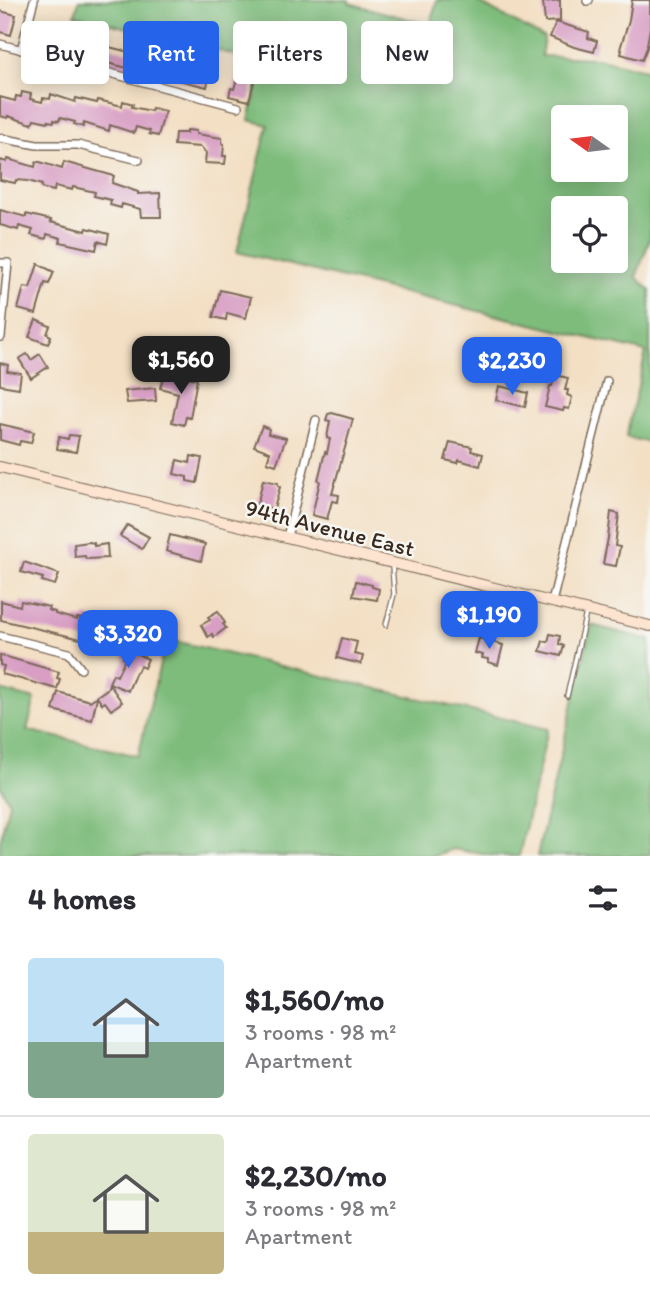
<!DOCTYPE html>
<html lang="en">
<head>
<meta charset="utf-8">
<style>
  :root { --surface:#fff; --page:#f2f2f3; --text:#2b2b33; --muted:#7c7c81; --line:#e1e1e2; --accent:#2563eb }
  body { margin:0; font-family:Itim,sans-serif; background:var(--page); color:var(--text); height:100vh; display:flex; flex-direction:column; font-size:26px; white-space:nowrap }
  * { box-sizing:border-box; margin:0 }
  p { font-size:23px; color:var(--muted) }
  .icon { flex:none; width:38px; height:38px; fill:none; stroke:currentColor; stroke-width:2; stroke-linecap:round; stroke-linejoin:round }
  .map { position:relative; height:856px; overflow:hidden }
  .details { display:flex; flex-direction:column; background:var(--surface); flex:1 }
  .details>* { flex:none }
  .guide { position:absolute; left:21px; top:21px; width:609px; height:63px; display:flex; gap:14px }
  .needle { width:46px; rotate:284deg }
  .buttons { position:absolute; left:551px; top:105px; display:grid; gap:14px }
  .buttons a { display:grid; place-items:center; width:77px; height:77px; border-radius:7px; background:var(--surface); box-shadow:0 4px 18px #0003; font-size:35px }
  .price { position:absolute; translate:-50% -60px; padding:0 16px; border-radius:14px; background:var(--accent); color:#fff; font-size:23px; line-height:46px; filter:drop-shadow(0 2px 4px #0008) }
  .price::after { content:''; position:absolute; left:50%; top:42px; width:21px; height:16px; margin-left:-10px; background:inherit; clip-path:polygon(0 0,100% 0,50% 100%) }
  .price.current { background:#222; color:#fff }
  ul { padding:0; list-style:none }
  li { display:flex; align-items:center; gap:21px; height:175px; padding:0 28px }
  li+li { border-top:2px solid var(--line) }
  li span { display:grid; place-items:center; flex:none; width:196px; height:140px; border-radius:7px; color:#555 }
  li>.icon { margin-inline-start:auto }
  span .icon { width:84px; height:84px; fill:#fffc; stroke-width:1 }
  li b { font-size:30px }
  h2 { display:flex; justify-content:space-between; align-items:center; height:84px; padding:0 28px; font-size:30px }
  .pill { padding:0 24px; border-radius:7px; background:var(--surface); box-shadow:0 4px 18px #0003; font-size:24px; line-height:63px }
  .pill.current { background:var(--accent); color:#fff }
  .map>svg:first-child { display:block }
  .forest { fill:#7ebc7c; stroke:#5c734d; stroke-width:2; fill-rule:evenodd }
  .building { fill:#d89ec4 }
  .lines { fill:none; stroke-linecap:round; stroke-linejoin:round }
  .lane-casing { stroke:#7b6958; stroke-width:6 }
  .street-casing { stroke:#7b6958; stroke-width:10 }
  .secondary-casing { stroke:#7b6958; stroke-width:12 }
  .lane { stroke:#fff; stroke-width:3.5 }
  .street { stroke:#fff; stroke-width:7 }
  .secondary { stroke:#fde4d1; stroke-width:10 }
  .labels { text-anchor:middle; stroke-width:5; stroke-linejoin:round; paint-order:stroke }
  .street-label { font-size:23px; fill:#3b2a1e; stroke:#f6f6f2 }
</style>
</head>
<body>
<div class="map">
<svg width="650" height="856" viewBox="0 0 650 856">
  <rect width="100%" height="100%" fill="#f6f6f2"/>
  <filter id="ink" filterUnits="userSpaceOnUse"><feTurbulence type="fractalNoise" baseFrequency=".0143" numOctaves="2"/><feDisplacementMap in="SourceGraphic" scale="14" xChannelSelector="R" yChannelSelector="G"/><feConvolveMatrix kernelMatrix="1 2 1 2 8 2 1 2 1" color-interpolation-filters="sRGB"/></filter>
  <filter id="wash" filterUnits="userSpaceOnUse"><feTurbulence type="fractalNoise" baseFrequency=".00686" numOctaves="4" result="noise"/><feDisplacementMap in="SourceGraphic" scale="28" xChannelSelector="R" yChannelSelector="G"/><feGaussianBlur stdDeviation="1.57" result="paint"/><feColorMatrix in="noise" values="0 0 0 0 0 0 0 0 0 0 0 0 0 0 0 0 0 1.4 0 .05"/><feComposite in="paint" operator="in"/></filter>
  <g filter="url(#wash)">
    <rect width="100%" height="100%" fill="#f3dfc3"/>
    <g class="forest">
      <path d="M79,0H349V3L430,25L437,0H474L544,38L541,56L596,58L650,71V239L636,277L650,290V443L626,437L646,352L237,252L268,125L249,120L263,62L75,15ZM564,117H616V170H564ZM564,208H616V261H564Z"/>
      <polygon points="591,625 650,640 650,856 537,856"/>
      <polygon points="166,639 548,729 519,856 495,856 453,849 434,856 0,856 0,842 9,802 0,785 0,690 35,699 27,730 138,756"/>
    </g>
    <g id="blocks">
      <g class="building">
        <polygon points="560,0 560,21 545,22 543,2"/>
        <polygon points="632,0 650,0 650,28 647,45 648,45 642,60 621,54 622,50 620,49 629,20"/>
        <polygon points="0,11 16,15 11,35 0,32"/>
        <polygon points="37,22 102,41 101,45 145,56 146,52 211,68 207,87 78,56 55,48 55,46 32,41"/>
        <polygon points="556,22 589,32 588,38 597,41 594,52 574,47 550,37"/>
        <polygon points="238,65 257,70 249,101 229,96 231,88 234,89 238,75 236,74"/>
        <polygon points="22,92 31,94 30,99 42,102 43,98 50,99 51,94 75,102 76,98 97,103 98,100 122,106 123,101 133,104 132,107 151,111 152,108 165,111 158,136 149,134 150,131 136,127 134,133 110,125 109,131 84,123 83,127 74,124 75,122 60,118 59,121 54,120 54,122 48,121 48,122 34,119 32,124 8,116 8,118 0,116 0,97 15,101 16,96 21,97"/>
        <polygon points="187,130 196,131 196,134 222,138 222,143 224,144 223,156 226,156 225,164 205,163 206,153 201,147 174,145 175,133 186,133"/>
        <polygon points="8,159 35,167 36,162 40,162 62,169 64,162 114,176 112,183 138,192 138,194 160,193 161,217 141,217 140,209 122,204 121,208 110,205 111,200 94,196 95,192 73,187 72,190 55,186 54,191 41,188 42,185 28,181 16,180 15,183 0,180 0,160 7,162"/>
        <polygon points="0,210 26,217 26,214 51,220 50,222 86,231 87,228 109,234 107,244 98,241 96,250 60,242 61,238 47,234 46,239 31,235 33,230 19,226 18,230 0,225"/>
        <polygon points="38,264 54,272 49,284 45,283 36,314 18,309 24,287 30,288"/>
        <polygon points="220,290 251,297 246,318 227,313 226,320 213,317"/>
        <polygon points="36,320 50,326 47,334 51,336 48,344 29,337"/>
        <polygon points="27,354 31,360 40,354 48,367 31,378 19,359"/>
        <polygon points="0,363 8,365 7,371 21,373 19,388 0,385"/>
        <polygon points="164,374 186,380 187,377 197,379 190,418 186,417 184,425 172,422 178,393 160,388"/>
        <polygon points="555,375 568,378 565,390 568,390 567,395 572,397 569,409 564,408 563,411 545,407 550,386 552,386"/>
        <polygon points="499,386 528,393 525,407 496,400"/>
        <polygon points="155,388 156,401 127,403 125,391"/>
        <polygon points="332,413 353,419 332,494 339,495 338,502 332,501 327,519 312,515 320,481 318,480 325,452 327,453 330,439 327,438 330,421 326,420 328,414"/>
        <polygon points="0,424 34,432 31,443 20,441 19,445 0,440"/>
        <polygon points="262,426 269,429 268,434 286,438 276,465 267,462 270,452 254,446"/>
        <polygon points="69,435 79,436 76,452 57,449 59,437 68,439"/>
        <polygon points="450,442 472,447 471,451 483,454 480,466 459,460 458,463 445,460"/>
        <polygon points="191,456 202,458 197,483 187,481 187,477 174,474 177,460 190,463"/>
        <polygon points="263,480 278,483 278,486 280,487 274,509 257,505"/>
        <polygon points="611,512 619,514 615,546 620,547 616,566 603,564 608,538"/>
        <polygon points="127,525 149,537 142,549 120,536"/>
        <polygon points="170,535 205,544 201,561 166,551"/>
        <polygon points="89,542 94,543 94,546 107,544 108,558 86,559 85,556 75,557 74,544"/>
        <polygon points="24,562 59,574 55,585 42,581 43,578 21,572"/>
        <polygon points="356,581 372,585 372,587 379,589 377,600 353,596"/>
        <polygon points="1,601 20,606 21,601 40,605 49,607 48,610 55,612 55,614 77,620 77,618 84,619 85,616 94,619 94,620 115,628 108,644 101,641 100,644 89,639 89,641 1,620"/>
        <polygon points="218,611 225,623 223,624 226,628 214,637 212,634 208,637 201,625 210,620 208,617"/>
        <polygon points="162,632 163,643 157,643 157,649 137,650 136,634"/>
        <polygon points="550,634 560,636 559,644 564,646 561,656 540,651 543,641 548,642"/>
        <polygon points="342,638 357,642 354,654 363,656 361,664 337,658"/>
        <polygon points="479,638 503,645 498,665 488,662 488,659 482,658 483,655 475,653"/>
        <polygon points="127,649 148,659 144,668 140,666 137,672 136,672 128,691 109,683 113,674 117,676 125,659 123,658"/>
        <polygon points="0,655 59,672 57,678 60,679 57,689 2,674 4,666 0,665"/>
        <polygon points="109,684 122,702 111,710 105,702 102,704 97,697 92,720 53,710 58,692 90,701 107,689"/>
      </g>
    </g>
  </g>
  <g filter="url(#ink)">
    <use href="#blocks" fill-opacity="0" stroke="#7b6958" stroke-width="2"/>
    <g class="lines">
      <g class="lane-casing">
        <g id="lane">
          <polyline points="386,625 394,594 392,565"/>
          <polyline points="567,696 586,613"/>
        </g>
      </g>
      <g class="street-casing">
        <g id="street">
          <polyline points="587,1 589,0"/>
          <polyline points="0,44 238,107"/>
          <polyline points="21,50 34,0"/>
          <polyline points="0,138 37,145 78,145 139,160"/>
          <polyline points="0,263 8,263 1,337"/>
          <polyline points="287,537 316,420"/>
          <polyline points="552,602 607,381"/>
          <polyline points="0,636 69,653 81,669"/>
        </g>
      </g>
      <g class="secondary-casing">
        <polyline id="secondary" points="0,467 650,626"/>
      </g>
      <use href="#lane" class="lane"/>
      <use href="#street" class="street"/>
      <use href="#secondary" class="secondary"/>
    </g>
  </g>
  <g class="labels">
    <g class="street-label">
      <text transform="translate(330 528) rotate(14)" y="8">94th Avenue East</text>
    </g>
  </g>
</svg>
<div class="buttons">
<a><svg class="needle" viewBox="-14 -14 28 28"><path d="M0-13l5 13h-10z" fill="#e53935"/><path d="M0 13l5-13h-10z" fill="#7c7c81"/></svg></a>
<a><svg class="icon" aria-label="locate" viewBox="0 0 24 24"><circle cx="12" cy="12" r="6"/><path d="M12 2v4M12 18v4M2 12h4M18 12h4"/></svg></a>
</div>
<b class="price current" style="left:181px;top:396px">$1,560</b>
<b class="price" style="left:512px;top:397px">$2,230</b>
<b class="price" style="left:489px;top:651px">$1,190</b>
<b class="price" style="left:128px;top:670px">$3,320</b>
<div class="guide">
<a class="pill">Buy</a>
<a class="pill current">Rent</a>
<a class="pill">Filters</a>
<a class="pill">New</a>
</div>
</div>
<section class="details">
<h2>4 homes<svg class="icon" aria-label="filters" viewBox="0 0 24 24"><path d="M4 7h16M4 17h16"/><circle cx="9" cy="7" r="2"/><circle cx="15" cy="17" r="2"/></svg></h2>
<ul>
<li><span style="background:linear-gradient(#bfe0f5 60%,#7fa58c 0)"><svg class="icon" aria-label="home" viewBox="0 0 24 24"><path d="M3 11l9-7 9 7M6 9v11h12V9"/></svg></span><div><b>$1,560/mo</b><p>3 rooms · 98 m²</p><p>Apartment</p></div></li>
<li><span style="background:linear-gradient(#dfe7d0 70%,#c2b280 0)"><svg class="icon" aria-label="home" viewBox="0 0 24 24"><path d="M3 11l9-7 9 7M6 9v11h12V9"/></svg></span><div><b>$2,230/mo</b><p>3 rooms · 98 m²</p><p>Apartment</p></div></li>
</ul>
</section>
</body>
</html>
